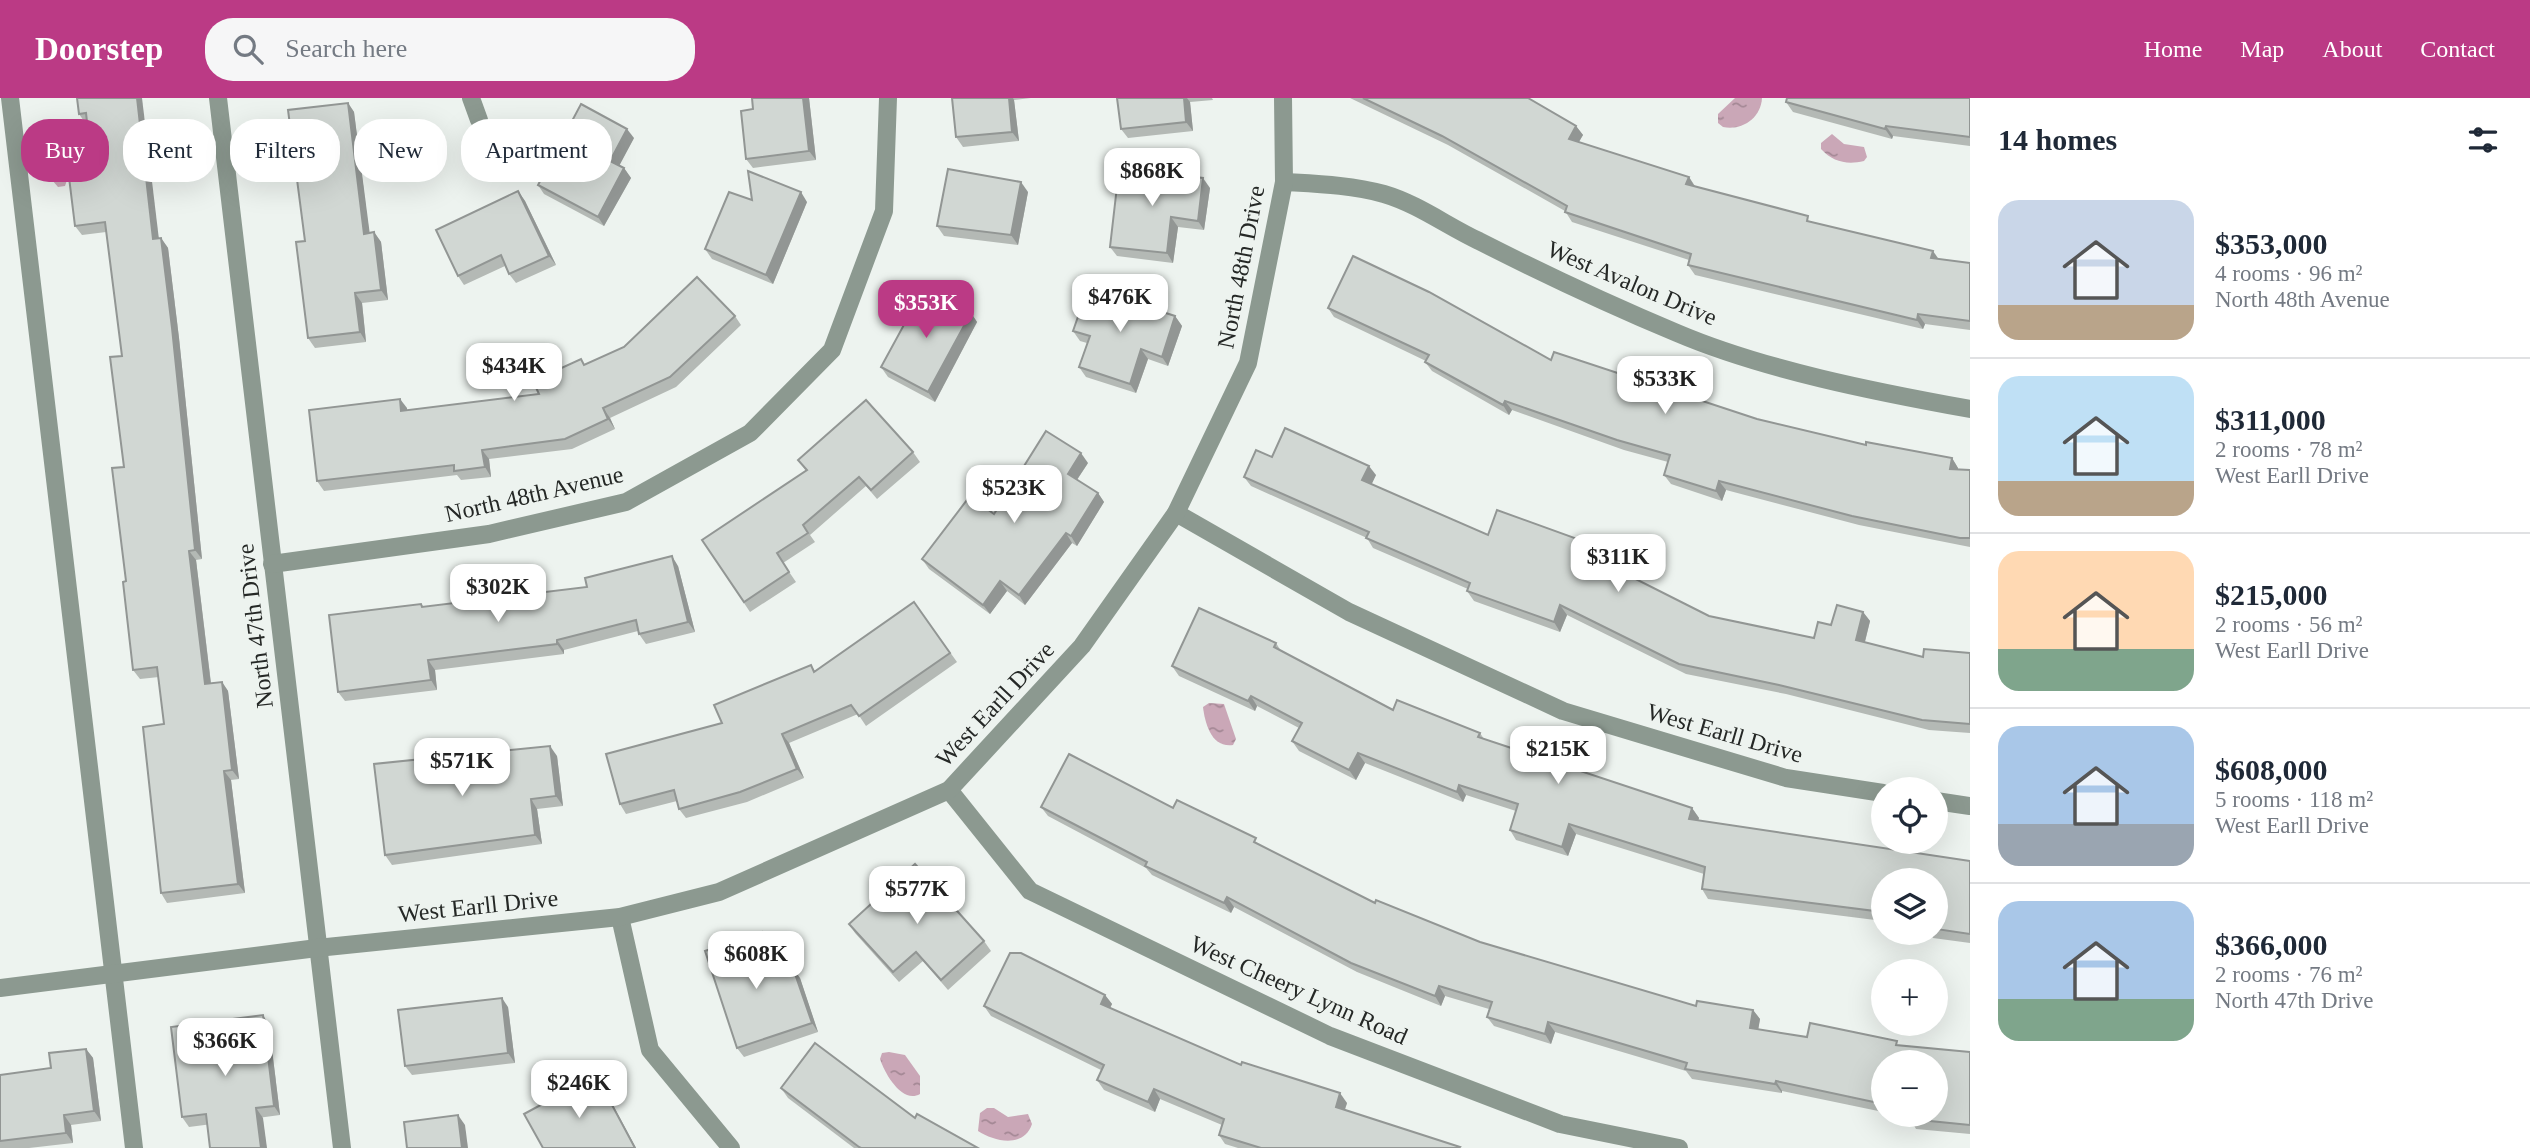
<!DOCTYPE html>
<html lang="en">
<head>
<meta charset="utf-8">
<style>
  :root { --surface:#fff; --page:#f6f6f7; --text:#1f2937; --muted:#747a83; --line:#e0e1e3; --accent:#bb3a85 }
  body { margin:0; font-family:"Times New Roman",serif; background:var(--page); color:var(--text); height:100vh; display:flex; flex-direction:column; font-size:26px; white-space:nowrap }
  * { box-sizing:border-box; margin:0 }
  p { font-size:23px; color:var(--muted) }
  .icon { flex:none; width:38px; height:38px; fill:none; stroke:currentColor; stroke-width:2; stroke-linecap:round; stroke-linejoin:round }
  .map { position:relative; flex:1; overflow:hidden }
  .details { display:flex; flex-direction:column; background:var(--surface); width:560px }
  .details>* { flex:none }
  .hud { position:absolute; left:21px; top:21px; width:665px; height:63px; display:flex; gap:14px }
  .fabs { position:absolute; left:1871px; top:679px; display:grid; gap:14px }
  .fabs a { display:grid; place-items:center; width:77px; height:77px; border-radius:50%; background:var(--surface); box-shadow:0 7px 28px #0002; font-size:35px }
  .price { position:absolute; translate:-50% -60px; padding:0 16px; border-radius:14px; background:#fff; color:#222; font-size:23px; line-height:46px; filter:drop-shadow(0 2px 4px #0008) }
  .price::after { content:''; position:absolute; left:50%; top:42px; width:21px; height:16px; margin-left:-10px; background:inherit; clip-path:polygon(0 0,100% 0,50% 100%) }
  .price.current { background:var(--accent); color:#fff }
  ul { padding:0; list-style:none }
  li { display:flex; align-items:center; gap:21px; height:175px; padding:0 28px }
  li+li { border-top:2px solid var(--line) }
  li span { display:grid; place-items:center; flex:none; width:196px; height:140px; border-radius:21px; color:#555 }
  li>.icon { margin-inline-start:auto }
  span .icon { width:84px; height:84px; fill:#fffc; stroke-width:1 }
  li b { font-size:30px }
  h2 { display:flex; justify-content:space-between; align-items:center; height:84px; padding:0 28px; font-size:30px }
  .pill { padding:0 24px; border-radius:28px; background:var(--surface); box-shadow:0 7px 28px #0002; font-size:24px; line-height:63px }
  .pill.current { background:var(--accent); color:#fff }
  header { display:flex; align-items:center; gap:42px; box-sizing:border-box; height:98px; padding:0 35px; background:var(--accent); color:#fff }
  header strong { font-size:33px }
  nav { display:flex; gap:38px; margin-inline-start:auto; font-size:24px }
  .search { width:490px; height:63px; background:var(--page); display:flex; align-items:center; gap:18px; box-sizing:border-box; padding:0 24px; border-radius:28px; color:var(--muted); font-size:26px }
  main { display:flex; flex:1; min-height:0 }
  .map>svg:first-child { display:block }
  .water { fill:url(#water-ripples) }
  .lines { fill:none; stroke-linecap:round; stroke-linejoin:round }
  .minor { stroke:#8c9990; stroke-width:18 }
  .wall { fill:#b4b9b5 }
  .shaded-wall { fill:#929694 }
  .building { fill:#d1d7d3; stroke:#929694; stroke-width:2 }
  .labels { text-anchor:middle; stroke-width:5; stroke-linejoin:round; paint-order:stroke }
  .street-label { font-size:24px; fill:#252826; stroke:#edf3ef }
</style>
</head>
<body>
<header>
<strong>Doorstep</strong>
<div class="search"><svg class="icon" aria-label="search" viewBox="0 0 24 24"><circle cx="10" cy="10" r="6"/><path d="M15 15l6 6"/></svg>Search here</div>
<nav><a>Home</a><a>Map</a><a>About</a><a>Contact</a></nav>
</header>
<main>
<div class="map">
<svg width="1970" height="1050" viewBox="0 0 1970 1050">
  <defs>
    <pattern id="water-ripples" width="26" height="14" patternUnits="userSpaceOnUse" patternTransform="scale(1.75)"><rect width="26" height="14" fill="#caa7b7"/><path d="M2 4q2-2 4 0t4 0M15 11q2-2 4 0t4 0" fill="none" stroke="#a48895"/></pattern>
  </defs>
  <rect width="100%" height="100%" fill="#edf3ef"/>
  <g class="water">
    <path d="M1735,0H1762C1761,20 1742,33 1723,29L1718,25V16Z"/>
    <path d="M1832,36L1844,46L1864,49L1867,59L1864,63C1847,67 1833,64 1821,51V45Z"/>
    <path d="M75,41L83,45L82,57L72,67L65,88L58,89L46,75C49,57 56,45 75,41Z"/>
    <path d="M1209,605L1224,606L1236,641L1233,647C1211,650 1205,625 1203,609Z"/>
    <path d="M889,954L905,957L920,978V996C902,1006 885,976 880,961L882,955Z"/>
    <path d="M987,1010H994L1008,1019L1028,1016L1032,1026C1024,1050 995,1044 978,1033L980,1015Z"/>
  </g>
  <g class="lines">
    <g class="minor">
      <polyline points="10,0 134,1050"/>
      <polyline points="218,0 342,1050"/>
      <polyline points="471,0 479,22"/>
      <path d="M1284,84C1318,86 1351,87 1384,96C1418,106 1447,128 1479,143C1544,176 1610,207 1677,235C1764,272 1876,294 1970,311"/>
      <polyline points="1176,415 1349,514 1563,613 1786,680 1883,695"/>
      <polyline points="272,466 489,436 626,404 750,335 832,252 884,113 888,0"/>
      <polyline points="949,692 1030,793 1330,938 1560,1026 1679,1050"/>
      <polyline points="1936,703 1970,708"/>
      <polyline points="620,819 650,952 731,1050"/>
      <polyline points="0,890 317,850 620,819 719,794 949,692 1082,548 1176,415 1248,265 1284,84 1283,0"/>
    </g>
  </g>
  <g class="wall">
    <polygon points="77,0 159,140 161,140 168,150 179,240 202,461 196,462 211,585 222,584 228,593 239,681 231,682 245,795 167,805 161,795 164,626 159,579 140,581 133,572 126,483 122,258 106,134 82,137 75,128 92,68 87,26 86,26 79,16"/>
    <polygon points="752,0 809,0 816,62 753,70 746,61 753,11"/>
    <polygon points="952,0 1031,0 1014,2 1019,43 963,49 956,39"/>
    <polygon points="1117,0 1212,0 1213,2 1190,4 1193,33 1128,40 1121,31"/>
    <polygon points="1350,0 1528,0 1576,28 1583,37 1579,44 1689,79 1695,88 1813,125 1938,161 1970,165 1970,232 1925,226 1923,231 1695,177 1688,167 1689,162 1572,124 1565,113 1448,47"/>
    <polygon points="1970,0 1970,48 1893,38 1892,41 1793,14 1786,4"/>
    <polygon points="348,5 354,14 369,135 374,134 381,144 388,202 362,205 366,244 315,250 308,240 305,143"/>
    <polygon points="634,40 619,67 624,70 631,80 604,128 544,96 538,87"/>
    <polygon points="1210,90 1204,132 1178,129 1173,165 1117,158 1110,149"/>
    <polygon points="518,93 525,103 556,167 516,185 509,176 505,168 464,187 458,178"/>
    <polygon points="1028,94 1018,147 944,138 937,128"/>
    <polygon points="752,102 807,104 773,186 712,161 705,151"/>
    <polygon points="1328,210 1551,262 1757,321 1866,347 1952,360 1958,370 1958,372 1970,372 1970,449 1859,427 1726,392 1722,403 1671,386 1664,377 1668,364 1624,352 1512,312 1509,317 1432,273 1425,264 1426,263 1334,219"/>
    <polygon points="971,215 977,224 935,304 888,279 881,269"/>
    <polygon points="735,218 741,227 676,289 610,320 615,331 572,351 489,361 491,379 461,382 457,377 324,393 317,383 400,301 407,312 539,296 585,266"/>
    <polygon points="1175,218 1182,228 1168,268 1148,261 1136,295 1086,279 1079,269 1087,245 1080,243 1073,233"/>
    <polygon points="913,354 920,364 877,401 866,388 810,437 815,444 783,465 796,484 750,514 702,442 806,373 798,362"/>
    <polygon points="1272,359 1376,377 1371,386 1488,437 1590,452 1588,457 1709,518 1814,540 1831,527 1863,514 1870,523 1865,544 1923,559 1970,555 1970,635 1929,632 1786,596 1686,576 1567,517 1560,534 1474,503 1467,493 1468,491 1373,450 1367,440 1251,388 1244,379"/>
    <polygon points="1088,365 1077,382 1098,395 1104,404 1077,448 1072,445 1025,507 1007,493 990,516 929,471 922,461 994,416"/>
    <polygon points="678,468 695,534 646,546 639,536 638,533 564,552 564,556 435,572 437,592 345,603 338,594 421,506 424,509 587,489"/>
    <polygon points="914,504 957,564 866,628 858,616 789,645 804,680 747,704 686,720 679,711 677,703 626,716 620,706 722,625 811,567 815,573"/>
    <polygon points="1276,545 1281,553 1393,612 1480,635 1484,641 1692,710 1699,720 1698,723 1970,763 1970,845 1933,840 1930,835 1936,835 1936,782 1883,782 1883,823 1708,801 1702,791 1704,776 1576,736 1568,758 1516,742 1510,732 1516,713 1466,697 1463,704 1365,665 1356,682 1299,653 1292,643 1299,630 1257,608 1255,613 1179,578 1172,568"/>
    <polygon points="557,658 563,708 537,711 542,746 392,767 385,757"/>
    <polygon points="1041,709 1173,710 1261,748 1375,805 1480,844 1696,908 1753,912 1760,921 1758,931 1807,939 1970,954 1970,1036 1916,1031 1910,1020 1895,1017 1936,1017 1883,964 1883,1014 1782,993 1782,995 1692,981 1686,973 1555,934 1551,946 1494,928 1487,919 1489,911 1445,898 1441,908 1357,874 1234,809 1231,815 1152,777 1146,770 1048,718"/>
    <polygon points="849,826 984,843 991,853 948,892 923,863 899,884 855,835"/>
    <polygon points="762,834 768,844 779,875 800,880 818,934 744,959 737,950"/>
    <polygon points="1105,897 1112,906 1110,910 1241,967 1347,1005 1345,1012 1460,1050 1238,1050 1225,1046 1219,1037 1222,1027 1160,1001 1155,1014 1104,992 1097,982 1101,972 991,918 984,908"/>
    <polygon points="508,909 515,965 412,977 405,968"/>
    <polygon points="269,927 280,1017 189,1029 182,1019"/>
    <polygon points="86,951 93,960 101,1023 71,1027 73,1045 29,1050 0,1050 0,977 51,970"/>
    <polygon points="781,990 915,1020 978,1050 854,1050 788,1000"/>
  </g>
  <g class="shaded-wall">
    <polygon points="137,0 142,0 160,150 153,141"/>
    <polygon points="803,0 809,0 816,62 809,53"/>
    <polygon points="1009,0 1013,0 1014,2 1019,43 1012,34"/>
    <polygon points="1184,0 1187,0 1190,4 1193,33 1186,24"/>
    <polygon points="348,5 354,14 371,145 364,136"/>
    <polygon points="1576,28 1583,37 1575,50 1569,41"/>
    <polygon points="1886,28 1893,38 1892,41 1885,31"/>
    <polygon points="627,31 634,40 617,72 610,63"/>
    <polygon points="624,70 631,80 604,128 598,119"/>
    <polygon points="1689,79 1695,89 1686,86"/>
    <polygon points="1203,80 1210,90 1204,132 1198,123"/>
    <polygon points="1021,84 1028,94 1018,147 1011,137"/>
    <polygon points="518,93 525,103 556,167 549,158"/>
    <polygon points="801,94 807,104 773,186 766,177"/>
    <polygon points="1171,119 1178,129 1173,165 1167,155"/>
    <polygon points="374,134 381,144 388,202 381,192"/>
    <polygon points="161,140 168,150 179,240 202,461 195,452"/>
    <polygon points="1933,153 1940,163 1931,160"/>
    <polygon points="355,195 362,205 366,244 360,234"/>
    <polygon points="971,215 977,224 935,304 928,294"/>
    <polygon points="1918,216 1925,226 1923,231 1917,222"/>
    <polygon points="1175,218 1182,228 1168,268 1162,259"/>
    <polygon points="1141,251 1148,261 1136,295 1130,286"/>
    <polygon points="400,301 407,310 408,323 401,313"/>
    <polygon points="1505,303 1512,312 1509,317 1503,307"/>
    <polygon points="603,310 610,320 615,331 608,321"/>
    <polygon points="482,352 489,361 491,379 485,369"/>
    <polygon points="1081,355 1088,365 1074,386 1068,376"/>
    <polygon points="1952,360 1958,370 1956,381 1950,371"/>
    <polygon points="1369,368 1376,377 1369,392 1362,382"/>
    <polygon points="1719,383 1726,392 1722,403 1716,393"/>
    <polygon points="1098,395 1104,404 1077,448 1071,438"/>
    <polygon points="1066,435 1072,445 1025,507 1019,497"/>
    <polygon points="1583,443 1590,452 1586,463 1580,453"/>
    <polygon points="189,453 196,462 212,595 205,586"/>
    <polygon points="672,458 678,468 695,534 688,524"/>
    <polygon points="1000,483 1007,493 990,516 983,507"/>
    <polygon points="1560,507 1567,517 1560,534 1554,524"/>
    <polygon points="1863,514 1870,523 1863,551 1856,542"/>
    <polygon points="557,542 564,552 564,556 557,546"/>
    <polygon points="428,562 435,572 437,592 431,582"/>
    <polygon points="222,584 228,593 239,681 232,672"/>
    <polygon points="1251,598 1257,608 1255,613 1248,603"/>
    <polygon points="782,636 789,645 804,680 797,671"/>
    <polygon points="550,648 557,658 563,708 556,698"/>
    <polygon points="1358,655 1365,665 1356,682 1349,672"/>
    <polygon points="224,673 231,682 245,795 238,786"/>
    <polygon points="1459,687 1466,697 1463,704 1457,694"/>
    <polygon points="531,701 537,711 542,746 535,737"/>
    <polygon points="1692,710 1699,720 1695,731 1689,721"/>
    <polygon points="1569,726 1576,736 1568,758 1562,749"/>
    <polygon points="1227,799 1234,809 1231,815 1224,805"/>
    <polygon points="762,834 768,844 782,886 775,876"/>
    <polygon points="793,870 800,880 818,934 812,925"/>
    <polygon points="1439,888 1445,898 1441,908 1435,898"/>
    <polygon points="1105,897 1112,906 1107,916 1101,906"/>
    <polygon points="502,900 508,909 515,965 508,955"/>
    <polygon points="1753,912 1760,921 1757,939 1750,930"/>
    <polygon points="263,917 269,927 280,1017 274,1008"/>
    <polygon points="1548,924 1555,934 1551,946 1545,936"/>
    <polygon points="86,951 93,960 101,1023 94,1013"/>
    <polygon points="596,977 602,987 636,1050 635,1050"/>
    <polygon points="1776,983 1782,993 1782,995 1775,986"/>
    <polygon points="1154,991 1160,1001 1155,1014 1148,1004"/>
    <polygon points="1340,995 1347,1005 1342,1019 1336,1009"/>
    <polygon points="256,1010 263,1020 267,1050 261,1050"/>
    <polygon points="64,1017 71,1027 73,1045 66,1035"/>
    <polygon points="458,1017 465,1027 468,1050 462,1050"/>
  </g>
  <g class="building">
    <polygon points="77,0 137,0 153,141 161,140 172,230 195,452 189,453 205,586 222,584 232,672 224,673 238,786 161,795 143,629 164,626 157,569 133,572 123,484 126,483 112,370 124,369 110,259 122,258 105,124 75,128 68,71 92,68 86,15 79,16"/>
    <polygon points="752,0 803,0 809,53 746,61 741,13 753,11"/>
    <polygon points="952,0 1009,0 1012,34 956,39"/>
    <polygon points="1117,0 1184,0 1186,24 1121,31"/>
    <polygon points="1363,0 1528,0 1576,28 1569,41 1689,79 1686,86 1808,118 1807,123 1933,153 1931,160 1970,165 1970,223 1918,216 1917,222 1688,167 1691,156 1565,114 1567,108 1442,38"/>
    <polygon points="1787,0 1970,0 1970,39 1886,28 1885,31 1786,4"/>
    <polygon points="348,5 364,136 374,134 381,192 355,195 360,234 308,240 296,144 305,143 288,12"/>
    <polygon points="581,6 627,31 610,63 624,70 598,119 538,87"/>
    <polygon points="948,71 1021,84 1011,137 937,128"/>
    <polygon points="1119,71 1203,80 1198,123 1171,119 1167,155 1110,149"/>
    <polygon points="748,73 801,94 766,177 705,151 729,94 752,102"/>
    <polygon points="518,93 549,158 509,176 501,157 458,178 436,132"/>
    <polygon points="1353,158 1429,194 1551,262 1554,254 1757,321 1866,347 1866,344 1952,360 1950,371 1970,372 1970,440 1960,440 1852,418 1719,383 1716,393 1664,377 1670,357 1617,342 1505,303 1503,307 1425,264 1429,257 1328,210"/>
    <polygon points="697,179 735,218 670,279 603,310 608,321 565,341 482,352 485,369 454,373 454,367 317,383 309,312 400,301 401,313 539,296 533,283 581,261 584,267 624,249"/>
    <polygon points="924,190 971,215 928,294 881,269"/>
    <polygon points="1088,190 1175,218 1162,259 1141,251 1130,286 1079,269 1090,238 1073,233"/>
    <polygon points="866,302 913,354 871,392 859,379 803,427 808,435 777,455 789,474 744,504 702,442 807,372 798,362"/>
    <polygon points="1285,330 1369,368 1362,382 1488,437 1497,412 1583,443 1580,453 1709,518 1814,540 1818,524 1831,527 1837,507 1863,514 1856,542 1923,559 1924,551 1970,555 1970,626 1922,622 1779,587 1679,566 1560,507 1554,524 1467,493 1470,485 1366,440 1369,434 1244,379 1256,352 1272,359"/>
    <polygon points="1046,333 1081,355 1068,376 1098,395 1071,438 1066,435 1019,497 1000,483 983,507 922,461 970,398 994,416"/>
    <polygon points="672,458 688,524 639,536 636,522 557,542 557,546 428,562 431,582 338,594 329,517 421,506 422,509 587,489 585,480"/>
    <polygon points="914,504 950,555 859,618 851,607 782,636 797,671 740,694 679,711 674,692 620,706 606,656 722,625 714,607 811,567 814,574"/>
    <polygon points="1199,510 1276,545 1274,549 1393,612 1397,602 1480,635 1478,639 1692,710 1689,721 1970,763 1970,836 1936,831 1936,782 1883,782 1883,814 1702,791 1705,769 1569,726 1562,749 1510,732 1518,706 1459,687 1457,694 1358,655 1349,672 1292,643 1302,625 1251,598 1248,603 1172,568"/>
    <polygon points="550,648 556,698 531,701 535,737 385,757 374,666"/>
    <polygon points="1069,656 1173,710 1177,702 1256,740 1254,744 1375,805 1376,802 1480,844 1696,908 1697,903 1753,912 1750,930 1807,939 1810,925 1897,943 1896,947 1970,954 1970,1027 1910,1021 1910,1017 1936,1017 1936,964 1883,964 1883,1006 1776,983 1775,986 1685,971 1687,965 1548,924 1545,936 1487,919 1492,904 1439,888 1435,898 1351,865 1227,799 1224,805 1145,768 1147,764 1041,709"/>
    <polygon points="915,766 984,843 941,882 916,854 893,874 849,826"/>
    <polygon points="762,834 775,876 793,870 812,925 737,950 705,853"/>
    <polygon points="1010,855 1021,855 1105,897 1101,906 1241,967 1242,964 1340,995 1336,1009 1460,1049 1459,1050 1261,1050 1219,1037 1224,1021 1154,991 1148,1004 1097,982 1104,967 984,908"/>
    <polygon points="502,900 508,955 405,968 398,912"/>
    <polygon points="263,917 274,1008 256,1010 261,1050 210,1050 206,1016 182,1019 171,929"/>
    <polygon points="815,945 915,1020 917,1016 978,1050 861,1050 859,1049 781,990"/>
    <polygon points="86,951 94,1013 64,1017 66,1035 0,1043 0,977 51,970 49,955"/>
    <polygon points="596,977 635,1050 543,1050 524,1016"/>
    <polygon points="458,1017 462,1050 407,1050 404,1024"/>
  </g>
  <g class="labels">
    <g class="street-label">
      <text transform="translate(1241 169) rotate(-79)" y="8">North 48th Drive</text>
      <text transform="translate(1632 185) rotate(23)" y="8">West Avalon Drive</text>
      <text transform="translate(534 396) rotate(-13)" y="8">North 48th Avenue</text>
      <text transform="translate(255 528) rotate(-97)" y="8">North 47th Drive</text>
      <text transform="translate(995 606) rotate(-47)" y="8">West Earll Drive</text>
      <text transform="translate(1725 635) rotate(16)" y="8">West Earll Drive</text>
      <text transform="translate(478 808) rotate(-6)" y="8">West Earll Drive</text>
      <text transform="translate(1299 892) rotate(24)" y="8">West Cheery Lynn Road</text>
    </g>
  </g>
</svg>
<div class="fabs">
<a><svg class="icon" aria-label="locate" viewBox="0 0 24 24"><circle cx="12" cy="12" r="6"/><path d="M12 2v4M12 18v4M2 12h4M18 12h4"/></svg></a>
<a><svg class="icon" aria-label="layers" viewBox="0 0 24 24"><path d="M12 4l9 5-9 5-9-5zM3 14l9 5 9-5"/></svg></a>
<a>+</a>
<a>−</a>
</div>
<b class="price" style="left:1152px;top:110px">$868K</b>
<b class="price" style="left:1120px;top:236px">$476K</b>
<b class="price current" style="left:926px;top:242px">$353K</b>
<b class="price" style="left:514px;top:305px">$434K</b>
<b class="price" style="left:1665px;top:318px">$533K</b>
<b class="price" style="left:1014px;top:427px">$523K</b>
<b class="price" style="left:1618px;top:496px">$311K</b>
<b class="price" style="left:498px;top:526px">$302K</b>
<b class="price" style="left:1558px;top:688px">$215K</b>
<b class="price" style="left:462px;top:700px">$571K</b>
<b class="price" style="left:917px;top:828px">$577K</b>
<b class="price" style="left:756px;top:893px">$608K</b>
<b class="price" style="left:225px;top:980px">$366K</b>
<b class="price" style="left:579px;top:1022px">$246K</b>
<div class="hud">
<a class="pill current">Buy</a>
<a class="pill">Rent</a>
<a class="pill">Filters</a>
<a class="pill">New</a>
<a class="pill">Apartment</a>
</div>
</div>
<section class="details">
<h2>14 homes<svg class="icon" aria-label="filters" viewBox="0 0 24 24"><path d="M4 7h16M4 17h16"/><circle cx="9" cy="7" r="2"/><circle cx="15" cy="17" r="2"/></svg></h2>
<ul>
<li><span style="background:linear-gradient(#c9d6e8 75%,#b9a48a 0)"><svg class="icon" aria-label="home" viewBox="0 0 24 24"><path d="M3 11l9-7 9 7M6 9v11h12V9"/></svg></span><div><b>$353,000</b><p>4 rooms · 96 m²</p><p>North 48th Avenue</p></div></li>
<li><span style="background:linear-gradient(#bfe0f5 75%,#b9a48a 0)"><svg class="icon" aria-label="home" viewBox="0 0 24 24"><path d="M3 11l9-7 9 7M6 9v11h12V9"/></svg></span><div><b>$311,000</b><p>2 rooms · 78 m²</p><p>West Earll Drive</p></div></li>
<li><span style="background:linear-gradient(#ffd9b3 70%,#7fa58c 0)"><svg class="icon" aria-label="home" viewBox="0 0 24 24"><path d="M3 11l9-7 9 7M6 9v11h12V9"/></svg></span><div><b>$215,000</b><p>2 rooms · 56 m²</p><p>West Earll Drive</p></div></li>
<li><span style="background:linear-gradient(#a9c7e8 70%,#9aa5b1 0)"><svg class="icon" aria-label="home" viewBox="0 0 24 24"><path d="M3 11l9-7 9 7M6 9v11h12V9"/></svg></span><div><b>$608,000</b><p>5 rooms · 118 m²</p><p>West Earll Drive</p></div></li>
<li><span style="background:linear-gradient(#a9c7e8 70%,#7fa58c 0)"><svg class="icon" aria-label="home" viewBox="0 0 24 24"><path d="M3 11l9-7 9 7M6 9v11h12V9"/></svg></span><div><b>$366,000</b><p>2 rooms · 76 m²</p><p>North 47th Drive</p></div></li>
</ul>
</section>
</main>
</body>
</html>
